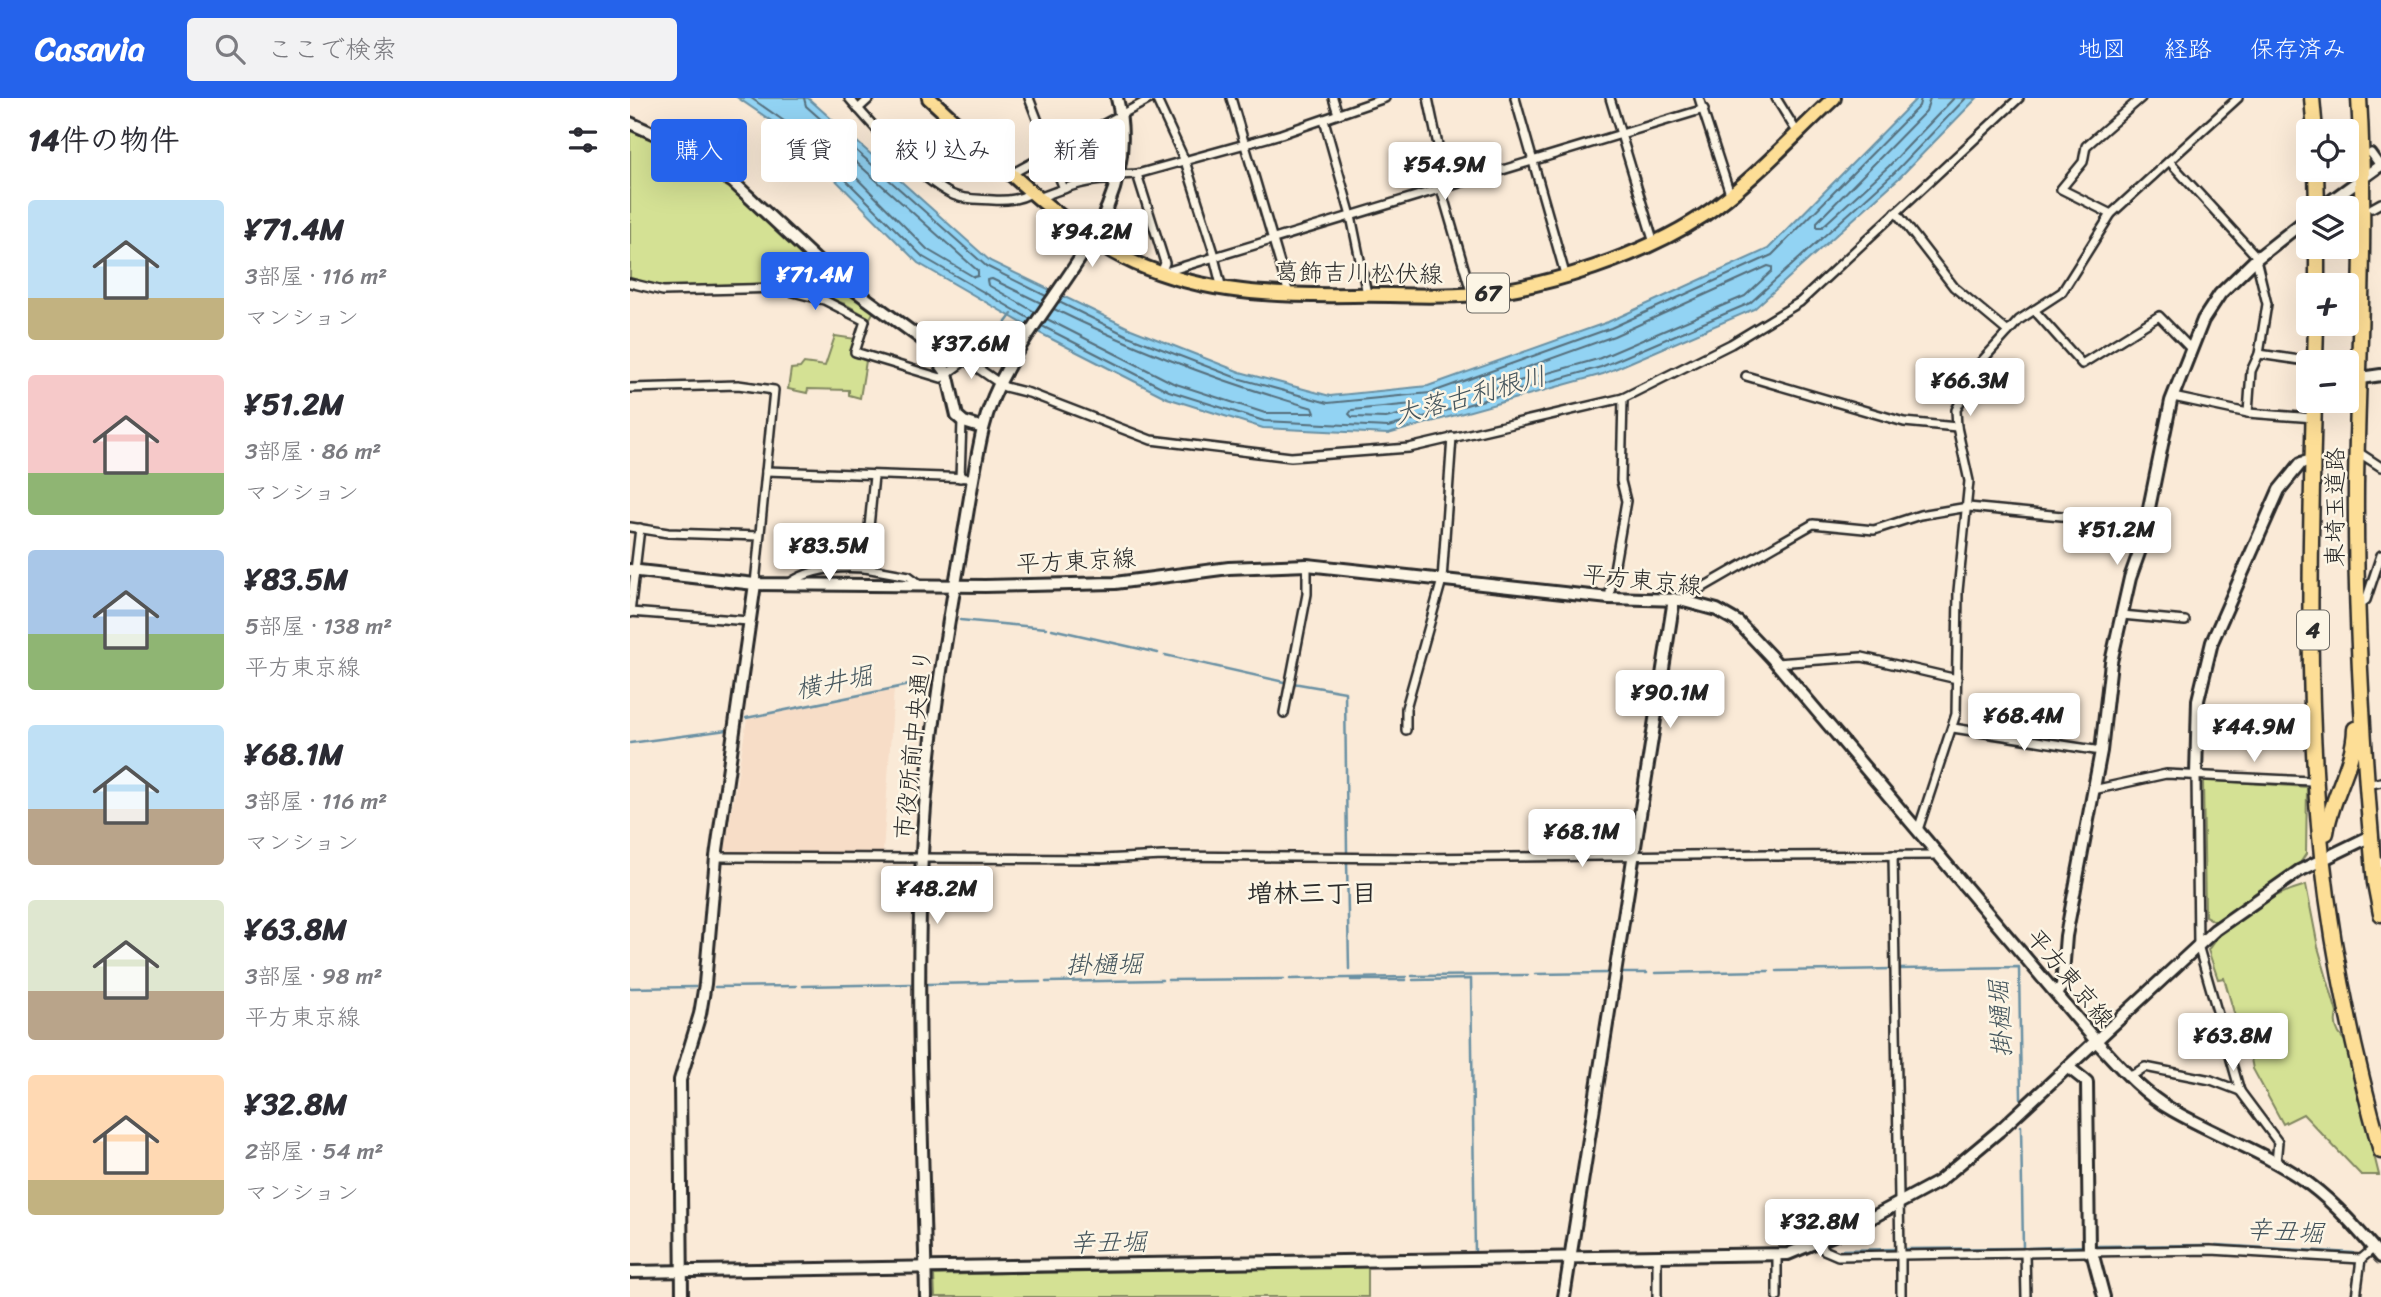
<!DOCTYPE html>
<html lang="ja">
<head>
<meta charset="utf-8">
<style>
  :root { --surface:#fff; --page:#f2f2f3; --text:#2b2b33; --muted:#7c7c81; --accent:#2563eb }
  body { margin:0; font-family:Sriracha,"Klee One",sans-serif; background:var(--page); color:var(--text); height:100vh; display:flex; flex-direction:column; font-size:26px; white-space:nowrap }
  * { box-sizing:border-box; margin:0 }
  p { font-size:23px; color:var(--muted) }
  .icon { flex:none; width:38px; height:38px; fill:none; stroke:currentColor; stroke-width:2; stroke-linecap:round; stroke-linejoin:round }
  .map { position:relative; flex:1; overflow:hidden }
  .side { display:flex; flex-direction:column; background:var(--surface); width:630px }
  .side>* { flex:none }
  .hud { position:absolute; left:21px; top:21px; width:665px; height:63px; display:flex; gap:14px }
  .tools { position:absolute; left:1666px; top:21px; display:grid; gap:14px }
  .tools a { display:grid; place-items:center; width:63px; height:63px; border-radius:7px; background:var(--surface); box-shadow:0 7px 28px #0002; font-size:35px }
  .price { position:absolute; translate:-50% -60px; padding:0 16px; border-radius:7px; background:#fff; color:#222; font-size:23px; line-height:46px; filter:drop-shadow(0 2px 4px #0008) }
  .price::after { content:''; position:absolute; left:50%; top:42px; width:21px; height:16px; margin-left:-10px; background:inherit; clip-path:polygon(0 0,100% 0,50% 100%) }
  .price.on { background:var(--accent); color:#fff }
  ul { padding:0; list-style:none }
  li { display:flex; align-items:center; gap:21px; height:175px; padding:0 28px }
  li span { display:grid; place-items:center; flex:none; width:196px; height:140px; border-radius:7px; color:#555 }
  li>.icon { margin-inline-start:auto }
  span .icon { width:84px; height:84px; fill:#fffc; stroke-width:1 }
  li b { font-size:30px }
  h2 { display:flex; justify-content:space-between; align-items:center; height:84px; padding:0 28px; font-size:30px }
  .chip { padding:0 24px; border-radius:7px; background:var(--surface); box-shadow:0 7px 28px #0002; font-size:24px; line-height:63px }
  .chip.on { background:var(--accent); color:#fff }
  header { display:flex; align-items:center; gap:42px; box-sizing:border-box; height:98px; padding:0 35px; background:var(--accent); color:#fff }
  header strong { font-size:33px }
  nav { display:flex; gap:38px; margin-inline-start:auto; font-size:24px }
  .search { width:490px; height:63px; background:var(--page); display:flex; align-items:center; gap:18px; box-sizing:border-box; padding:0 24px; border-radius:7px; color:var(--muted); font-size:26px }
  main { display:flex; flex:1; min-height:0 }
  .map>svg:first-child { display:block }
  .built { fill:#f7ddc7 }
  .green { fill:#d4e194; stroke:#808660; stroke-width:2 }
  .water { fill:#92d3f3; stroke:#6990a3; stroke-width:2 }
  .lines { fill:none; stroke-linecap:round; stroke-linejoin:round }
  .shore { stroke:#546e7b; stroke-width:2 }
  .stream { stroke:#6990a3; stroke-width:2.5 }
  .street-casing { stroke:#2b2b2b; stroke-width:12 }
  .secondary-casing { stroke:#2b2b2b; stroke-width:16 }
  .primary-casing { stroke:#2b2b2b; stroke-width:18 }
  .highway-casing { stroke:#2b2b2b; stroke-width:19 }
  .street { stroke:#fcf5e5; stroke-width:7 }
  .secondary { stroke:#fcf5e5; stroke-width:10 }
  .primary { stroke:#fdde96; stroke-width:12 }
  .highway { stroke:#fdde96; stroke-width:14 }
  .labels { text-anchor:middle; stroke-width:5; stroke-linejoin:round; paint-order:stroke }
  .shield { fill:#fcf5e5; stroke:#6a6863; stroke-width:2 }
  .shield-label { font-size:23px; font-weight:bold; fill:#2b2b2b }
  .street-label { font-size:24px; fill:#2b2b2b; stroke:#fcf5e5 }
  .water-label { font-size:26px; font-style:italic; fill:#45555d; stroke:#fcf5e5 }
  .neighbourhood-label { font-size:26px; font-weight:bold; fill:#2b2b2b; stroke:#fcf5e5 }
</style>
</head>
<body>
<header>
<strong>Casavia</strong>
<div class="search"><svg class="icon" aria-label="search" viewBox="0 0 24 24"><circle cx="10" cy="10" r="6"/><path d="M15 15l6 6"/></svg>ここで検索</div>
<nav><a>地図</a><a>経路</a><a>保存済み</a></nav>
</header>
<main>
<section class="side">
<h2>14件の物件<svg class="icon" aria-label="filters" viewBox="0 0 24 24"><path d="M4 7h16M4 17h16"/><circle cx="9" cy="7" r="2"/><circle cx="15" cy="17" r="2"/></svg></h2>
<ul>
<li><span style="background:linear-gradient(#bfe0f5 70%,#c2b280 0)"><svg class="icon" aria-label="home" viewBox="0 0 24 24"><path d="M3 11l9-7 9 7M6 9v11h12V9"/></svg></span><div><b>¥71.4M</b><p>3部屋 · 116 m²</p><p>マンション</p></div></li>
<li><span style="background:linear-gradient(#f6c9c9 70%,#8fb573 0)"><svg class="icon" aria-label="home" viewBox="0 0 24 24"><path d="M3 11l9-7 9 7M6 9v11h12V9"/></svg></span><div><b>¥51.2M</b><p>3部屋 · 86 m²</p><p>マンション</p></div></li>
<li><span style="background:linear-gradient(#a9c7e8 60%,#8fb573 0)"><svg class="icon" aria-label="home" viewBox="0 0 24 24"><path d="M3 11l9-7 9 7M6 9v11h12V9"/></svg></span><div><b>¥83.5M</b><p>5部屋 · 138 m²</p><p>平方東京線</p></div></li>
<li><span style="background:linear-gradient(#bfe0f5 60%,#b9a48a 0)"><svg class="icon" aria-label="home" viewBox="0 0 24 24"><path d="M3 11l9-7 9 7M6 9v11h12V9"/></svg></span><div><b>¥68.1M</b><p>3部屋 · 116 m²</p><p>マンション</p></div></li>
<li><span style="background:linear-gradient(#dfe7d0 65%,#b9a48a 0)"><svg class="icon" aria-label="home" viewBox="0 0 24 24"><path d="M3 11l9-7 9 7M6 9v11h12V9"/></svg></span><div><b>¥63.8M</b><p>3部屋 · 98 m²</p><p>平方東京線</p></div></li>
<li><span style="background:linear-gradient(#ffd9b3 75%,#c2b280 0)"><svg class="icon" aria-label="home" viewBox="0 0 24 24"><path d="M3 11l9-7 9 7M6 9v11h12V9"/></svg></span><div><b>¥32.8M</b><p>2部屋 · 54 m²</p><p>マンション</p></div></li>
</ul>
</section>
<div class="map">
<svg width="1751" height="1199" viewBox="0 0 1751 1199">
  <rect width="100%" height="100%" fill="#faead7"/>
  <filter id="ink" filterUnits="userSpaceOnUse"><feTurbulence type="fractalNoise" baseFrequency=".0143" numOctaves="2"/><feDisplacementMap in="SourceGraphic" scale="14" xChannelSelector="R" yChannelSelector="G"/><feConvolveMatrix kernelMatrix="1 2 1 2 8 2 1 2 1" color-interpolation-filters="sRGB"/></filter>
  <g filter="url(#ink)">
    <polygon class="built" points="264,590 253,755 98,755 95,752 117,621"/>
    <g class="green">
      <polygon points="0,30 31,44 94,83 183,167 244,213 240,220 215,206 172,190 148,185 33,189 0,181"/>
      <polygon points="205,238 226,241 223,257 236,263 230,300 219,297 219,292 178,291 177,295 158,291 161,271 170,270 174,265 195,268"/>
      <polygon points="1573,682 1677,689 1676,756 1668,768 1628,793 1586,824 1575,818"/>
      <path d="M1676,787L1688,849L1707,915C1703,929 1709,939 1719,946L1718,952L1749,1077H1731L1673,1016L1653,1026L1623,971L1617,941L1611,939L1594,880L1588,881L1578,852C1597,822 1643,796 1676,787Z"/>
      <polygon points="738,1165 738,1199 305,1199 304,1177"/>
    </g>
    <polygon class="water" points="108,0 178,0 360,163 501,231 610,274 700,298 798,288 978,224 1138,151 1287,0 1347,0 1270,79 1124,211 973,276 758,336 633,330 537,300 404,232 288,165 159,35"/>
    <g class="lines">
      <g class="shore">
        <polyline points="121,0 164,30 293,159 400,221"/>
        <polyline points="174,0 176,8 356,168 416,198"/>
        <polyline points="1300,0 1296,13 1187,124 1187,129 1192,129 1259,68 1324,0"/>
        <polygon points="181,24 348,173 348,178 344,179 298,152 176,29 176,25"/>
        <polygon points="1138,168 1142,169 1142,173 1115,198 968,261 850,294 846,292 848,287 984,238"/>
        <polyline points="429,204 498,238 607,280 698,305 800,295 981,230 1142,157 1289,8 1291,0"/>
        <polyline points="405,214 358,187 357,182 362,181 411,205"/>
        <path d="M417,221L543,285L635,315H685L683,310C593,285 508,252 424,211"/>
        <polyline points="412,228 539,293 634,323 758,329 971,269 1120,205 1265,74 1336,0"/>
        <polygon points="783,306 786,309 784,313 756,320 722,319 719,316 722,312"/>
      </g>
      <g class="stream">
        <polyline points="352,256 382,216"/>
        <polyline points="330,522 416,530"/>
        <polyline points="422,531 528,555"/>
        <polyline points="535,557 654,584"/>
        <polyline points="663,585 715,594 717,754"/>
        <polyline points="116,620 299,583"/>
        <polyline points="0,645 97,632"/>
        <polyline points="717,763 719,871"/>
        <polyline points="1269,871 1389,869 1391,1000"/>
        <polyline points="1147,873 1263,871"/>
        <polyline points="990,875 1017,875"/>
        <polyline points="1025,875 1139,873"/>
        <polyline points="905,876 978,875"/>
        <polyline points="782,878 898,877"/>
        <polyline points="660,881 776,879"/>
        <polyline points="538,882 654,881"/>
        <polyline points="721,882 776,882"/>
        <polyline points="783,882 841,881 845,1155 882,1155"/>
        <polyline points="416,884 532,882"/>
        <polyline points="298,886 410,884"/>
        <polyline points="173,888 282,886"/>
        <polyline points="85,889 166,888"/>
        <polyline points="0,890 65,889"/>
        <polyline points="1391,1028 1393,1151"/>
        <polyline points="1586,1147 1723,1155"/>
        <polyline points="1465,1148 1581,1147"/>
        <polyline points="1398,1150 1456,1148"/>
        <polyline points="1273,1151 1392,1150"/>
        <polyline points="1210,1152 1267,1151"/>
        <polyline points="545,1160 597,1159"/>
        <polyline points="422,1162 464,1162"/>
        <polyline points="328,1163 414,1162"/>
        <polyline points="0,1168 39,1167"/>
      </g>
      <g class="street-casing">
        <g id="street">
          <path d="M219,0C244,29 287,79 321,96C333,102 349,101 363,102C378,103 392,102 404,93"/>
          <polyline points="399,0 434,91"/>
          <polyline points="526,0 555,63 585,158"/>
          <polyline points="601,0 659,196"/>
          <polyline points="703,0 708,16"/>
          <polyline points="798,0 809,52 811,91 842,197"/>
          <polyline points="885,0 935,176"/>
          <polyline points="980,0 1024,145"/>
          <polyline points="1069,0 1100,96"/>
          <polyline points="1146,0 1167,34"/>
          <polyline points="228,11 240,0"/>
          <polyline points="694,22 721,118 737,196"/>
          <polyline points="1741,55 1751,69"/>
          <polyline points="1539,63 1628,160"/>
          <polyline points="383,75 522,0"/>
          <polyline points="507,76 535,165 531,175"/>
          <polyline points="488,77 507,76 651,36 755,0"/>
          <path d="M411,99C432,91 465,78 487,83"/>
          <polyline points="1742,110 1751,105"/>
          <polyline points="1266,114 1324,189 1378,234"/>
          <polyline points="1481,116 1431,91 1453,64 1456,48 1511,0"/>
          <polyline points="584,159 592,191"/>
          <polyline points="535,174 1074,11"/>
          <polyline points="0,185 33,193 148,190 194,202 235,223 225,254 311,280 336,262 375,289 399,295 521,342 661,359 779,350 993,300 1101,246 1170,204 1389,0"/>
          <polyline points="1404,212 1452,266 1529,218 1561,251"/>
          <polyline points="1629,256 1683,264"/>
          <polyline points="1116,278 1274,324 1327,329"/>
          <polyline points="0,290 108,287 144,292 125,486"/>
          <polyline points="1543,299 1618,315 1684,320"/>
          <polyline points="1618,315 1621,273 1629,256 1637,206 1626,161"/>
          <polyline points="1728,354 1751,369"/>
          <polyline points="136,373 343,380"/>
          <polyline points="244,378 235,470 279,478 290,486"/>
          <polyline points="330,380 332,323"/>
          <polyline points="0,429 38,435 129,438"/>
          <path d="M158,486C180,470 209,468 235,470"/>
          <polyline points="979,500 996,403 991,383 993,300"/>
          <polyline points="1051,502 1183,426 1244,432 1290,417 1338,409 1515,426"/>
          <polyline points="1728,508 1736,502 1751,457"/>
          <polyline points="0,514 119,523"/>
          <polyline points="0,515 10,430"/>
          <polyline points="1492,517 1555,523"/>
          <polyline points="1146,565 1232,559 1327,581"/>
          <polyline points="654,615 677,496 677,467"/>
          <polyline points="1323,630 1471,653"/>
          <polyline points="776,632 776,610 812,482 822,339"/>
          <polyline points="1566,677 1568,847 1610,993"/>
          <polyline points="1737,687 1751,684"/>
          <polyline points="1463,692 1536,676 1681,683"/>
          <polyline points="1288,732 1326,616 1328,493 1339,383 1327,329 1326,312 1349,266 1389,222 1432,194 1481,116 1608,0"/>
          <polyline points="1263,757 1270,1158"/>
          <polyline points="1142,758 1309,757"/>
          <polyline points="86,759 472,761 533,758 787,760 1142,756"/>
          <polyline points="1751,763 1751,766"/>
          <polyline points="1500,979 1515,969 1581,982 1610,993 1648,1044 1646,1065"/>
          <polyline points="1189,1145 1194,1152 1208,1158 1581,1152 1731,1161 1744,1150"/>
          <polyline points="1395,1155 1396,1199"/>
          <polyline points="1271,1158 1271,1199"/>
          <polyline points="1027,1199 1027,1159"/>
          <polyline points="1147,1199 1147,1158"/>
          <polyline points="1726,1199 1731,1161"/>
        </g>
      </g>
      <g class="secondary-casing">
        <g id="secondary">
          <polyline points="0,25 34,40 103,84 197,172 293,242 317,275 327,318 334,324 353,330"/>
          <polyline points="1691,110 1751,67"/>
          <polyline points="1717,282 1751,277"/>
          <path d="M0,472L125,486L355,488L485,485L599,470L677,467L979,500L1050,502L1087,512L1108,524L1142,560L1466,943C1489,968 1512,995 1542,1012C1587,1038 1638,1055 1679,1086C1707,1107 1729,1133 1751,1159"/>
          <polyline points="1566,677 1568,602 1582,544 1649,392 1671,365 1682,362"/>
          <polyline points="1426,895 1432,888 1436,838 1471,653 1481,564 1500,480 1511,449 1541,303 1573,222 1590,196 1626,161 1678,120"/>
          <polyline points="1438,969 1457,984 1459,1154"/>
          <polyline points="1462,1154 1474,1199"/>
          <polyline points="0,1174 1158,1156 1230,1126 1308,1084 1369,1033 1585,832 1669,773 1741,738"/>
          <polyline points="52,1199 50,982 70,916 75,886 86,759 125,486"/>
          <path d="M296,1199C293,1052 285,903 292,756C297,648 315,542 334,435C340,400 345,365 353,331C381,213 520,133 487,0"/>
          <polyline points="934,1199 1044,501"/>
        </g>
      </g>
      <g class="primary-casing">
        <path id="primary" d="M299,0C359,54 432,132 505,165C574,196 649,198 723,197C764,196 805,200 845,196C919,189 1012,158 1074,117C1121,85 1162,39 1204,0"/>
      </g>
      <g class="highway-casing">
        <g id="highway">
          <polyline points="1682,0 1685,33"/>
          <path d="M1729,0C1737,129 1728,259 1726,387C1725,520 1733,653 1745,785L1751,816"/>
          <polyline points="1686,72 1687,110"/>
          <polyline points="1687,187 1687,149"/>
          <polyline points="1685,264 1686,226"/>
          <path d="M1684,303C1680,453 1676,608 1692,758C1703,857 1724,957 1751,1053"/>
          <path d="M1696,735C1701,699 1724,667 1725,631"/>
        </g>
      </g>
      <use href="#street" class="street"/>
      <use href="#secondary" class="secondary"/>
      <use href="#primary" class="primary"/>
      <use href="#highway" class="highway"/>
    </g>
  </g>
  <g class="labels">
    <g class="shield">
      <rect x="837" y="175.5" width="42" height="39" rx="5"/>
      <rect x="1667" y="512.5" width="32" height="39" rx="5"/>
    </g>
    <g class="shield-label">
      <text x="858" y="203">67</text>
      <text x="1683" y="540">4</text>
    </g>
    <g class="street-label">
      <text transform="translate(729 175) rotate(1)" y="8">葛飾吉川松伏線</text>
      <text transform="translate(1705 409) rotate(-90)" y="8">東埼玉道路</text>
      <text transform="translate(446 463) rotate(-3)" y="8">平方東京線</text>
      <text transform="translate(1012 482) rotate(6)" y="8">平方東京線</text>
      <text transform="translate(283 646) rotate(-84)" y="8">市役所前中央通り</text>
      <text transform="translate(1440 880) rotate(50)" y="8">平方東京線</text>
    </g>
    <g class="water-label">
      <text transform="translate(840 297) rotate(-15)" y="9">大落古利根川</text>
      <text transform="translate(204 584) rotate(-11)" y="9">横井堀</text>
      <text transform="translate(474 866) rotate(-1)" y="9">掛樋堀</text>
      <text transform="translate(1370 921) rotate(-93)" y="9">掛樋堀</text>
      <text transform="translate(1655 1133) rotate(3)" y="9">辛丑堀</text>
      <text transform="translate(478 1144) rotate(-1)" y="9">辛丑堀</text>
    </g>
    <g class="neighbourhood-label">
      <text x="682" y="804">増林三丁目</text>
    </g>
  </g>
</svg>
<div class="tools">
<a><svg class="icon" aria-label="locate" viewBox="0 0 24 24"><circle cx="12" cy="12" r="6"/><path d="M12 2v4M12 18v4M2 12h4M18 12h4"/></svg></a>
<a><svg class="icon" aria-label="layers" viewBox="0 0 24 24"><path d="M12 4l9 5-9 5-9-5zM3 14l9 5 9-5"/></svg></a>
<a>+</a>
<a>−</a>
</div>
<b class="price" style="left:815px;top:104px">¥54.9M</b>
<b class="price" style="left:462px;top:171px">¥94.2M</b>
<b class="price on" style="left:185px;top:214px">¥71.4M</b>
<b class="price" style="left:341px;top:283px">¥37.6M</b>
<b class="price" style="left:1340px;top:320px">¥66.3M</b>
<b class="price" style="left:1487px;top:469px">¥51.2M</b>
<b class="price" style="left:199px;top:485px">¥83.5M</b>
<b class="price" style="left:1040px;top:632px">¥90.1M</b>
<b class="price" style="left:1394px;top:655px">¥68.4M</b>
<b class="price" style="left:1624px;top:666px">¥44.9M</b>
<b class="price" style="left:952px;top:771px">¥68.1M</b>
<b class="price" style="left:307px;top:828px">¥48.2M</b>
<b class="price" style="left:1603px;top:975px">¥63.8M</b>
<b class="price" style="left:1190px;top:1161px">¥32.8M</b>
<div class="hud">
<a class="chip on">購入</a>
<a class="chip">賃貸</a>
<a class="chip">絞り込み</a>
<a class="chip">新着</a>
</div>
</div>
</main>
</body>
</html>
